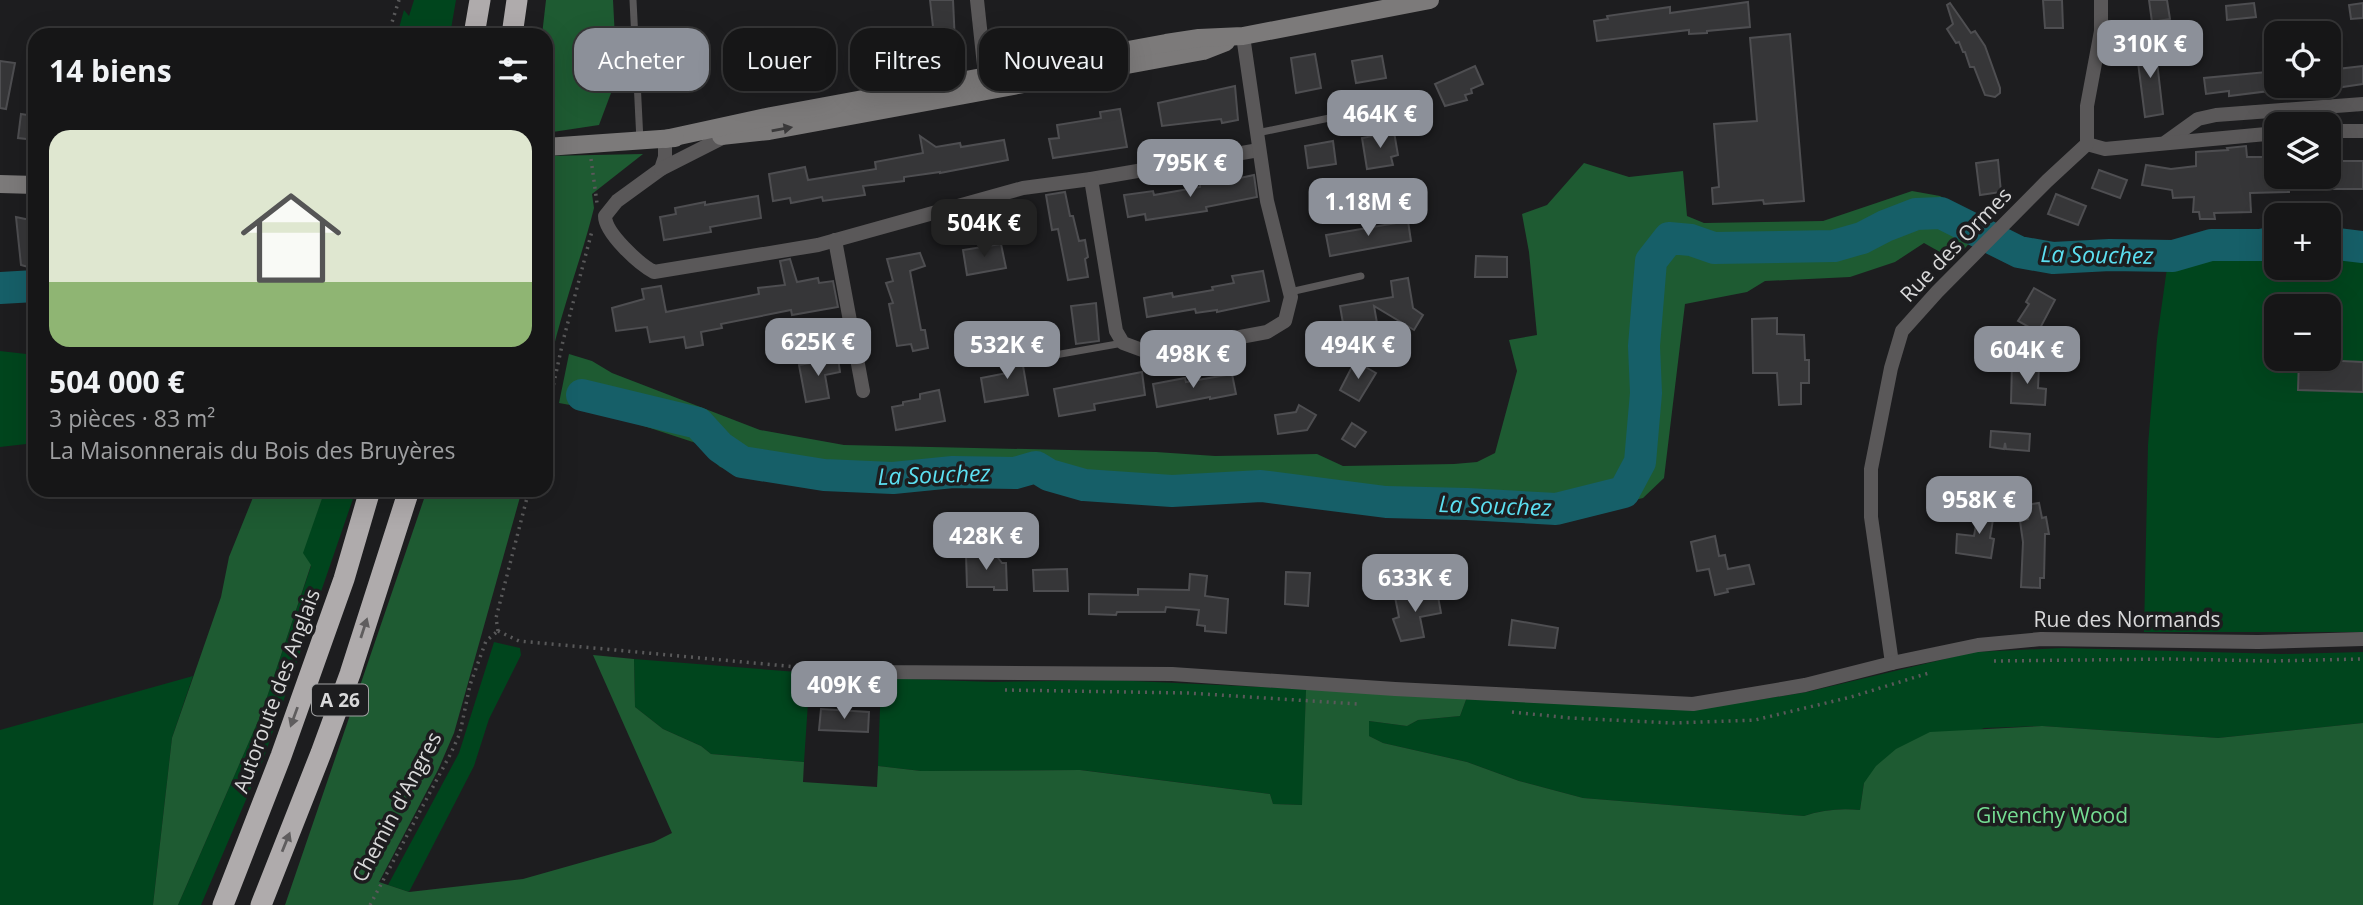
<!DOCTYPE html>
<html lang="fr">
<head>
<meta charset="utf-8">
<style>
  :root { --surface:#161617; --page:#1f1f20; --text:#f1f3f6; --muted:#9e9fa1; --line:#353536; --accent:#8c9099 }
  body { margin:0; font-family:"Open Sans",sans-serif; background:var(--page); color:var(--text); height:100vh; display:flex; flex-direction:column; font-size:26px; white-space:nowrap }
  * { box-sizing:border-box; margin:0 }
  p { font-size:23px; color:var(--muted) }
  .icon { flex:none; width:38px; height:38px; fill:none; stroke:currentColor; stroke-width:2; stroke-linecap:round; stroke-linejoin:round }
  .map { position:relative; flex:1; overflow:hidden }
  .details { position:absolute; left:28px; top:28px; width:525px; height:469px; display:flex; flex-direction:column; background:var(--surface); border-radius:21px; box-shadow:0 7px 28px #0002,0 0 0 2px var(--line) }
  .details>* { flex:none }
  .top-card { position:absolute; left:574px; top:28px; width:665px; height:63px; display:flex; gap:14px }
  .tools { position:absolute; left:2264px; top:21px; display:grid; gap:14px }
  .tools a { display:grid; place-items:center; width:77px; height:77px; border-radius:14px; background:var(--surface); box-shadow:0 7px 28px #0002,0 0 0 2px var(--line); font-size:35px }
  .price { position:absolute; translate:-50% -60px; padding:0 16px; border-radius:14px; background:var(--accent); color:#fff; font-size:23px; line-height:46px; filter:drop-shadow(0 2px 4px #0008) }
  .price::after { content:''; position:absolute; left:50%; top:42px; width:21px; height:16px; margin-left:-10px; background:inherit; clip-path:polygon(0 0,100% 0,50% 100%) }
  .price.on { background:#222; color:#fff }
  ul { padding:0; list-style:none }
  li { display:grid; align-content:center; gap:14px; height:371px; padding:0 21px }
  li+li { border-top:2px solid var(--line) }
  li span { display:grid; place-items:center; height:217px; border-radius:21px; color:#555 }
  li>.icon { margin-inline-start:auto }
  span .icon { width:126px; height:126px; fill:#fffc; stroke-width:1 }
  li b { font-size:30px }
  h2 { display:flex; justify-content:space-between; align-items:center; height:84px; padding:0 21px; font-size:30px }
  .pill { padding:0 24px; border-radius:21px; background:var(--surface); box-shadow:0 7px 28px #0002,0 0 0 2px var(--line); font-size:24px; line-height:63px }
  .pill.on { background:var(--accent); color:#fff }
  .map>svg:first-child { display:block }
  .green { fill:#00451d; fill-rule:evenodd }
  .forest { fill:#1e5b32 }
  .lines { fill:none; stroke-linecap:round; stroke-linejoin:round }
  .river { stroke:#165f68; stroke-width:32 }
  .building { fill:#363638; stroke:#4e4e51; stroke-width:2 }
  .path { stroke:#59595a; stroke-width:3.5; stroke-dasharray:2 5; stroke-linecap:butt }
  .lane { stroke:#5a5859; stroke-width:7 }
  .street { stroke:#5a5859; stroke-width:14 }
  .secondary { stroke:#7c7a7a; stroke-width:18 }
  .highway { stroke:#afabac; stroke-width:21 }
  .oneway { fill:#3a393a }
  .oneway2 { fill:#5f5d5e }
  .labels { text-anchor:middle; stroke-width:7; stroke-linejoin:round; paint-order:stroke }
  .shield { fill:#1d1d1f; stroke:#a1a1a2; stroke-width:2 }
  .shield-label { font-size:19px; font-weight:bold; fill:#d9d9da }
  .street-label { font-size:21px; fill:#d9d9da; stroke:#1d1d1f }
  .park-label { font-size:21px; fill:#75de93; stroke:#1d1d1f }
  .water-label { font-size:23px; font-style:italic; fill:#5ce0f2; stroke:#1d1d1f }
</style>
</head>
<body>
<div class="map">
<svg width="2363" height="905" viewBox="0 0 2363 905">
  <rect width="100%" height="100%" fill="#1d1d1f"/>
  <g class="green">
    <polygon points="414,0 456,0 450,35 397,35 404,10 409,16"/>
    <path d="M2277,246V268H2329V249L2363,254V632H2144L2148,445L2157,339L2167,268L2174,259L2211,250ZM2277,306H2329V359H2277Z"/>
    <polygon points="0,351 35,355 35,443 0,447"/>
    <polygon points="325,490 356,490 263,760 201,905 178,905 262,712 311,566 302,553"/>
    <polygon points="494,642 520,648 521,655 489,719 474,766 409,892 388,885 459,753"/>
    <path d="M2063,648L2282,654L2363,652V723L2218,738L2042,726L1984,728L1864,783L1860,810C1840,808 1822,810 1804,816L1583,798L1519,781L1467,762L1383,743L1369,736V721L1407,726L1418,720L1460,716L1467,697L1751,701L1807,692L1974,652Z"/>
    <polygon points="634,659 810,673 804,762 711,754 701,746 663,729 635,707"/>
    <polygon points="193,676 172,738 153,905 0,905 0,730"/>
    <polygon points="881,678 993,682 1112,680 1306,689 1303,805 1273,804 1270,794 1081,770 921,771 878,766"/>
  </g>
  <g class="forest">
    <polygon points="546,0 613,0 617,77 599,125 546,133 546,35 542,35"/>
    <path d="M643,154L592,194L594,208C579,268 556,323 546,384V156Z"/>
    <polygon points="1584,163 1629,177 1683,171 1687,216 1704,223 1823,221 1912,191 1940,196 1988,223 1954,260 1924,243 1895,262 1850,277 1765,281 1747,292 1685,304 1664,478 1643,498 1547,522 1507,519 1402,517 1329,508 1301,497 1285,495 1235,502 1204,496 1148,497 1036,479 952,482 868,489 817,488 720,467 699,444 592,409 559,403 569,354 592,361 612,373 760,430 844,445 1156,452 1215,456 1317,454 1343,466 1454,464 1477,462 1495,453 1517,371 1509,340 1537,335 1529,252 1522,214 1547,205"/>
    <polygon points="256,490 325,490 303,553 311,565 262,712 178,905 153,905 172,738 221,597 229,557"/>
    <path d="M427,490H522L454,733L438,770L379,882L409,892L523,879L654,842L672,833L593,655L634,659L635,707L663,729L701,746L711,754L804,762L803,782L877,787L878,766L921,771L1080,770L1270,794L1273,804L1302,805L1306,689L1467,697L1460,716L1418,720L1407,726L1369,721V736L1383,743L1467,762L1519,781L1583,798L1804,816C1822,810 1840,808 1860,810L1864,783L1876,766L1896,749L1930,732L2042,726L2218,738L2363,723V905H285Z"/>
  </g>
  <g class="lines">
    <g class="river">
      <polyline points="2329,243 2363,247"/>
      <polyline points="0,288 35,286"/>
      <polyline points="582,395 698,423 720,447 742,462 824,475 893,478 953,472 1015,473 1036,467 1049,475 1084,485 1172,491 1261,486 1386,502 1467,504 1556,509 1624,492 1640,462 1646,393 1644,346 1651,261 1669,238 1691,240 1714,248 1834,246 1862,238 1885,226 1916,214 1941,213 2019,252 2053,258 2110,255 2173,256 2211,245 2260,245 2277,242"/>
    </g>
  </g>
  <g class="building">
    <polygon points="930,0 953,0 955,43 935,45"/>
    <polygon points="2043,0 2062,0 2063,28 2045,28"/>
    <polygon points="2149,0 2167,0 2170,19 2152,22"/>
    <polygon points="1748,2 1750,27 1707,31 1707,33 1689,34 1689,30 1597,41 1594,21 1608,19 1607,16 1670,7 1670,13"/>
    <polygon points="1950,3 1971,33 1975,31 1985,46 2000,88 2000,93 1995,97 1985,95 1974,67 1970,67 1965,52 1963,52 1959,42 1956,43 1947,29 1953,24 1947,5"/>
    <polygon points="2254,3 2256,17 2227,20 2226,6"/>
    <polygon points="2363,3 2363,18 2351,19 2349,5"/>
    <polygon points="1790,34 1804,201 1764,204 1763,200 1713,204 1712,188 1719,187 1714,124 1757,121 1750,38"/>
    <polygon points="2155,44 2163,114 2145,117 2136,47"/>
    <polygon points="1315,54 1321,88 1296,93 1291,58"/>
    <polygon points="1382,56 1386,78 1356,83 1352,61"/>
    <polygon points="0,61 15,63 6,109 0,108"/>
    <polygon points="1475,66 1483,84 1471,89 1472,93 1465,95 1467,100 1445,106 1435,84"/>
    <polygon points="2363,66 2363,84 2329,89 2329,70"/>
    <polygon points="2277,71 2277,90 2229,96 2229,91 2206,94 2204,78"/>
    <polygon points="1235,86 1238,120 1222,123 1221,119 1162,126 1158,103"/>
    <polygon points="1120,109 1127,147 1053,158 1049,139 1059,138 1057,125 1101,118 1100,112"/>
    <polygon points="21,114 35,116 35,140 18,138"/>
    <polygon points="1394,132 1398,155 1391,157 1393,165 1367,169 1362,138"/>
    <polygon points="920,136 936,147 960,143 961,147 1004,140 1008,160 940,173 940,172 904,177 904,181 863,186 865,195 823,201 822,197 791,203 790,198 773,201 769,174 805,167 808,180 876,169 875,162 923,153"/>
    <polygon points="1333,141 1336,164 1308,168 1305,146"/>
    <polygon points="2246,146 2247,157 2277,157 2277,177 2288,177 2289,192 2250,193 2251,212 2214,213 2215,219 2200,219 2199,212 2193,212 2194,197 2173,198 2172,190 2142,185 2146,165 2171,169 2196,166 2196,152 2228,150 2227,148"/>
    <polygon points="1998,160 2001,192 1980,195 1976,163"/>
    <rect x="2334" y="161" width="29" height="28"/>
    <polygon points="2099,170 2127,180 2120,198 2092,188"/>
    <polygon points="1254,175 1257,197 1206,207 1207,211 1146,220 1145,214 1128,217 1124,195 1153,191 1154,195 1200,187 1200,182 1216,179 1216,183"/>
    <polygon points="1065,192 1070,216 1073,216 1079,241 1085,240 1088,257 1085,259 1088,277 1068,280 1058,229 1052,230 1046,195"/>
    <polygon points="2056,194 2086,206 2078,225 2048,214"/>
    <polygon points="758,196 761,218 710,227 711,232 664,240 660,217 676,214 675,208 705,202 705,205"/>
    <polygon points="16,217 35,221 35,269 21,265"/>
    <polygon points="1408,221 1411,241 1330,256 1326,235"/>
    <polygon points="1001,244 1006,268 967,275 963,250"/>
    <polygon points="920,253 925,266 910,271 921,330 925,330 928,348 913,351 911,344 897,346 889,304 893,303 886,283 893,281 887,259"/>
    <polygon points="1476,256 1507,257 1507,277 1475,277"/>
    <polygon points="790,259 797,282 818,278 819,283 833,281 838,307 792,315 791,310 721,324 722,328 701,332 703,345 686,348 684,337 650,342 647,327 616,331 612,308 644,299 642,289 661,286 666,312 759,294 758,288 785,285 780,261"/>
    <polygon points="1263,271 1269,301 1217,312 1217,310 1196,313 1195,309 1147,317 1144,298 1172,293 1173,297 1213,290 1212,287 1234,283 1232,276"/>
    <polygon points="1408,278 1413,308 1423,315 1414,330 1374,306 1377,323 1344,329 1340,306 1393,297 1391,281"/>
    <polygon points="2034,288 2055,300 2038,332 2018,321 2029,304 2026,302"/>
    <polygon points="1096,303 1099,341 1076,344 1071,306"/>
    <polygon points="1777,318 1777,334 1804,335 1805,360 1809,360 1809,383 1801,383 1801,404 1779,405 1777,373 1753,373 1752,319"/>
    <polygon points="1021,354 1028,395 985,402 981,378 1007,373 1004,356"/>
    <polygon points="838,358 840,372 825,375 829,398 806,402 799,365"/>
    <polygon points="2299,359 2363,362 2363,392 2298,390"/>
    <polygon points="1355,361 1376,373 1359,401 1340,390"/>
    <polygon points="2012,364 2039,366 2038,388 2046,389 2045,405 2011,403"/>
    <polygon points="1142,372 1145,395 1094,404 1095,410 1059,416 1054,389"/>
    <polygon points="1232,374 1236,394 1210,399 1210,397 1157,407 1153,384 1185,378 1186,382"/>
    <polygon points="939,390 945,421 896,430 892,407 903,405 903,402 920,399 920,394"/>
    <polygon points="1299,405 1316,415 1307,430 1278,434 1275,415 1296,412"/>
    <polygon points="1352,423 1366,432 1355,447 1342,439"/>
    <polygon points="1991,431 2030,434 2029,451 2006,449 2005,443 2004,449 1990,447"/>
    <polygon points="2039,503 2042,518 2046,517 2049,534 2045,534 2044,578 2040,578 2040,588 2021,587 2023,542 2020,521 2028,519 2026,505"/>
    <polygon points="1980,504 1995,507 1990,538 1994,539 1991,558 1956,553 1957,534 1974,536"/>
    <polygon points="1715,536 1719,556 1725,555 1728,569 1749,565 1754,584 1727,589 1728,592 1715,595 1709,569 1697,571 1691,542"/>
    <polygon points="966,554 995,554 1002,563 1006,563 1007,590 994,590 994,587 967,587"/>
    <polygon points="1067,569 1068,591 1034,591 1033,570"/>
    <polygon points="1286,572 1310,573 1308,606 1285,604"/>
    <polygon points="1190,574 1207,576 1205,596 1228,599 1226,633 1205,631 1205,626 1197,625 1199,610 1166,607 1165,612 1117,612 1116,615 1089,614 1089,594 1138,595 1138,589 1189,590"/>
    <polygon points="1437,591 1441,613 1420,617 1424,637 1401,641 1393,619 1399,617 1395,597"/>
    <polygon points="1512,620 1558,628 1555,648 1509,645"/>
    <polygon points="821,709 869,712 868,732 819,730"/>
  </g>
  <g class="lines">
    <g class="path">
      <polyline points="388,35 399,0"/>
      <polyline points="591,159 597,203"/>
      <polyline points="546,419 563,341 592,231"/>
      <polyline points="498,631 519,641 797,667"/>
      <polyline points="498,631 496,618 529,490"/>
      <polyline points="1994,661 2169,659 2271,661 2363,659"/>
      <polyline points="1005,690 1188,693 1358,704"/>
      <polyline points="1512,712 1570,718 1673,723 1755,720 1851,697 1932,672"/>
      <polyline points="370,905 451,753 460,733 470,685 486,641 498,631"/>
    </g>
    <g class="lane">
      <polyline points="633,0 640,141"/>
      <polyline points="1257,133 1339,116"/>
      <polyline points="1290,292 1361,276"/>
      <polyline points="1055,355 1123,343"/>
    </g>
    <g class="street">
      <polyline points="977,0 986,84"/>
      <polyline points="2329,131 2363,131"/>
      <path d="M665,139V157L661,169L617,201L605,216C605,233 639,264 654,272L818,245L1023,188L1091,179L1259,150"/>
      <polyline points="2166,142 2198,119 2216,115 2363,104"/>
      <polyline points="2087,144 2105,149 2277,133"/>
      <polyline points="661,169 728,135"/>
      <polyline points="1091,179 1116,331 1123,343 1142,350 1203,344 1267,332 1285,321 1291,297 1267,201 1243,36"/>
      <polyline points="835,240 863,391"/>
      <polyline points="1892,663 1871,517 1871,469 1891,368 1902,331 1937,292 2047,181 2087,144 2087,106 2101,31 2101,0"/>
      <polyline points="811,669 882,672 1172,674 1395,689 1693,704 1805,685 1892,663 1978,645 2041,639 2258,642 2363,639"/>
    </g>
    <g class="secondary">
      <polyline points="721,136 769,131 1203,51 1226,42"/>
      <polyline points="665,139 771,116 1166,43 1199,38 1243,36 1430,0"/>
      <polyline points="546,147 675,138"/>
      <polyline points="0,184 35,185"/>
    </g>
    <g class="highway">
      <polyline points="474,35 480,0"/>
      <polyline points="512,35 517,0"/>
      <polyline points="223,905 281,756 344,579 370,490"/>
      <polyline points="261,905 321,753 350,674 409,490"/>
    </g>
  </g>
  <defs><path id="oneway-solid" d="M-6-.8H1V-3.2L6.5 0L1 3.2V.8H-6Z" transform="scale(1.75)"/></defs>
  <use class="oneway" href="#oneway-solid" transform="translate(782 129) rotate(-10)"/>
  <g class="oneway2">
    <use href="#oneway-solid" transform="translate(364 628) rotate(-72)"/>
    <use href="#oneway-solid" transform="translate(294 717) rotate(110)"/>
    <use href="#oneway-solid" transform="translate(286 842) rotate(-68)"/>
  </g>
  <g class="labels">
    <rect class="shield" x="312" y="684.5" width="56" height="31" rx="5"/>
    <g class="shield-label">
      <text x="340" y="707">A 26</text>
    </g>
    <g class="street-label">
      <text transform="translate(1956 245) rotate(-46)" y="7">Rue des Ormes</text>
      <text x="2127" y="627">Rue des Normands</text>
      <text transform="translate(277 691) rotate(-70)" y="7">Autoroute des Anglais</text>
      <text transform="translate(397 807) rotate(-62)" y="7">Chemin d'Angres</text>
    </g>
    <g class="park-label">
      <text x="2052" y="823">Givenchy Wood</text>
    </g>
    <g class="water-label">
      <text transform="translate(2097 255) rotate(1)" y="8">La Souchez</text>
      <text transform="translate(934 475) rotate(-2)" y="8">La Souchez</text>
      <text transform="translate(1495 506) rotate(2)" y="8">La Souchez</text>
    </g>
  </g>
</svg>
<div class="tools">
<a><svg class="icon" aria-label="locate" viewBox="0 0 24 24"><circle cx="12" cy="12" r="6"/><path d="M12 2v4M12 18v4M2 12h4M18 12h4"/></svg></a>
<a><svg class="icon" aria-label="layers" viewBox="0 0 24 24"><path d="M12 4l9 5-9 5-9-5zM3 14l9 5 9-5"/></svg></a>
<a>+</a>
<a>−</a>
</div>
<b class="price" style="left:2150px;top:80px">310K €</b>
<b class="price" style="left:1380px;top:150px">464K €</b>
<b class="price" style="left:1190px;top:199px">795K €</b>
<b class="price" style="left:1368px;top:238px">1.18M €</b>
<b class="price on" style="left:984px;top:259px">504K €</b>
<b class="price" style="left:818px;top:378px">625K €</b>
<b class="price" style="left:1007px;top:381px">532K €</b>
<b class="price" style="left:1358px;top:381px">494K €</b>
<b class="price" style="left:2027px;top:386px">604K €</b>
<b class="price" style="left:1193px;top:390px">498K €</b>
<b class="price" style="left:1979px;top:536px">958K €</b>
<b class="price" style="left:986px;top:572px">428K €</b>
<b class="price" style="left:1415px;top:614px">633K €</b>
<b class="price" style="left:844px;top:721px">409K €</b>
<div class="top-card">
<a class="pill on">Acheter</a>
<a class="pill">Louer</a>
<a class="pill">Filtres</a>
<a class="pill">Nouveau</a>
</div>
<section class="details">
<h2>14 biens<svg class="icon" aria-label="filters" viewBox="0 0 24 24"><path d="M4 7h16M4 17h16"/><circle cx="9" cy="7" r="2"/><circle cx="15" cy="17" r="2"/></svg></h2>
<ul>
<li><span style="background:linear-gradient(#dfe7d0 70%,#8fb573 0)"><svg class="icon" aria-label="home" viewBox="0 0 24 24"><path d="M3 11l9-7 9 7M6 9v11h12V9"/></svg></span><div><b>504 000 €</b><p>3 pièces · 83 m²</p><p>La Maisonnerais du Bois des Bruyères</p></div></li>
</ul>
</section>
</div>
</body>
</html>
